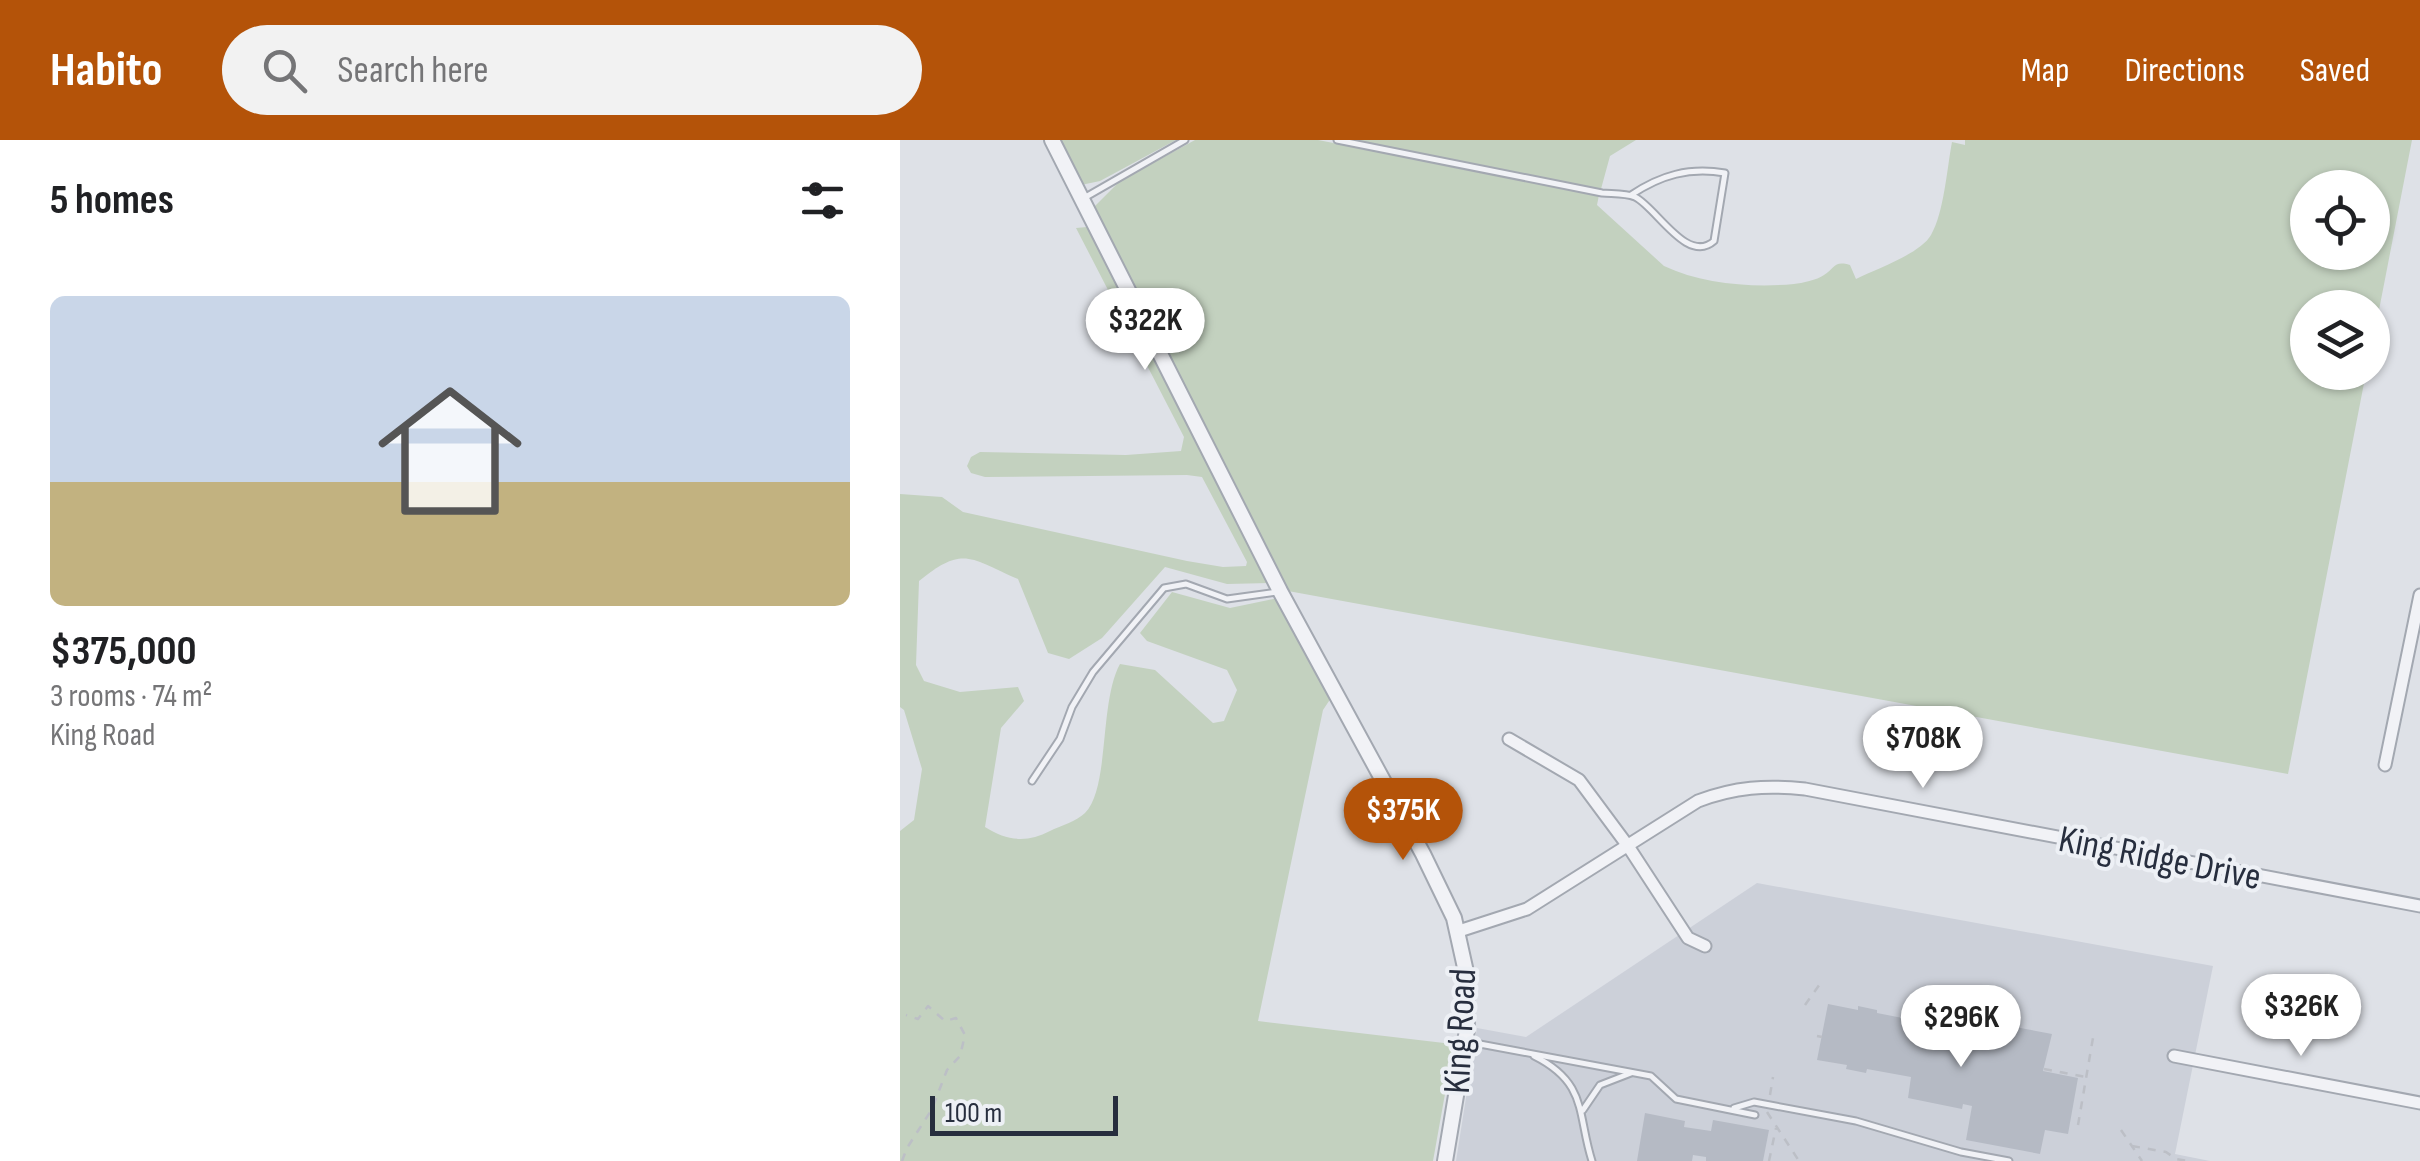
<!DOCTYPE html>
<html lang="en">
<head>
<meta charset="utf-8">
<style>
  :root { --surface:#fff; --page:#f2f2f2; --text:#202124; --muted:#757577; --line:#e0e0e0; --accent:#b45309 }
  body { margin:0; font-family:"Sofia Sans Condensed",sans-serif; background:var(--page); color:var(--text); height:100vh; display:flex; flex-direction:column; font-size:38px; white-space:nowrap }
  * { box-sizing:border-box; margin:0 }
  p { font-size:32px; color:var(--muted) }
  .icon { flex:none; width:55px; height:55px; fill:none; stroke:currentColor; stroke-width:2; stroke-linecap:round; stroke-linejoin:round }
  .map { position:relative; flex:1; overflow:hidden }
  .details { display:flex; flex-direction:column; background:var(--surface); width:900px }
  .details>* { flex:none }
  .buttons { position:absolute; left:1390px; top:30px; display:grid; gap:20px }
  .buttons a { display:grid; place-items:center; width:100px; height:100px; border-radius:50%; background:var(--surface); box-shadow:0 2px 8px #0004; font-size:50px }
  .scale { position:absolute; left:30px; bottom:25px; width:188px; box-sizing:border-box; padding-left:10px; border:5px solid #272e3e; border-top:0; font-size:28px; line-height:35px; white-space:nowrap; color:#272e3e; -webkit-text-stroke:8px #edf0f5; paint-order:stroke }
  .price { position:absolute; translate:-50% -85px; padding:0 22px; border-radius:35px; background:#fff; color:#222; font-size:32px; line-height:65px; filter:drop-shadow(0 2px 5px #0008) }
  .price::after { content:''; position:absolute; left:50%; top:60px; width:30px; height:22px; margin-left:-15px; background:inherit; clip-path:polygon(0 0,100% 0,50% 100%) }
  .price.active { background:var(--accent); color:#fff }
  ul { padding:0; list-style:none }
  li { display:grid; align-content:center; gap:20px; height:530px; padding:0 50px }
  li+li { border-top:2px solid var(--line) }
  li span { display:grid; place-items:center; height:310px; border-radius:15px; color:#555 }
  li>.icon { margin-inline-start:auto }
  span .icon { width:180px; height:180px; fill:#fffc; stroke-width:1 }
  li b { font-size:42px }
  h2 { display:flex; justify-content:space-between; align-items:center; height:120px; padding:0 50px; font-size:42px }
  header { display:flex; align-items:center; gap:60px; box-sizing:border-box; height:140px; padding:0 50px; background:var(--accent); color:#fff }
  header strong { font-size:48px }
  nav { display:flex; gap:55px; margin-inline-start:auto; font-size:35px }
  .search { width:700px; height:90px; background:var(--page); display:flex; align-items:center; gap:25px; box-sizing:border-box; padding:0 35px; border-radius:55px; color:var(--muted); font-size:38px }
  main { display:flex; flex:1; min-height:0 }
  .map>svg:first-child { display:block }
  .built { fill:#ccd0d9 }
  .green { fill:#c3d1bf; fill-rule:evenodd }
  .building { fill:#b5bac4 }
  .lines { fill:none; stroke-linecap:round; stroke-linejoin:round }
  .service-casing { stroke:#a3a8b1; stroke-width:9 }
  .minor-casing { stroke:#a3a8b1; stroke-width:15 }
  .tertiary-casing { stroke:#a3a8b1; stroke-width:18 }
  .path { stroke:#bcbfc6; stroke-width:2.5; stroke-dasharray:8 8; stroke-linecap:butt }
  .service { stroke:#f1f2f6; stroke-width:5 }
  .minor { stroke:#f1f2f6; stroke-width:11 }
  .tertiary { stroke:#f1f2f6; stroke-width:14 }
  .labels { text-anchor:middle; stroke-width:8; stroke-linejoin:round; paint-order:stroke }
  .street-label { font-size:38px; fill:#272e3e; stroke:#edf0f5 }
</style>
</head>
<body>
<header>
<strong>Habito</strong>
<div class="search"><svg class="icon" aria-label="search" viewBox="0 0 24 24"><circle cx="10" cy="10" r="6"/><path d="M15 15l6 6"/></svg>Search here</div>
<nav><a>Map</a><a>Directions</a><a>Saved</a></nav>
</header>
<main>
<section class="details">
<h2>5 homes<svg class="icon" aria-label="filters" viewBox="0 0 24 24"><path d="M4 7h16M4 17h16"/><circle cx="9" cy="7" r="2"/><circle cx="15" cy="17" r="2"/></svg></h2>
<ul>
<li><span style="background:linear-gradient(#c9d6e8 60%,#c2b280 0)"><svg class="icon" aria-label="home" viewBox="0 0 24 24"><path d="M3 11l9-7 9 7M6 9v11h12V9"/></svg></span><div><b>$375,000</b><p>3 rooms · 74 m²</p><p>King Road</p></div></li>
</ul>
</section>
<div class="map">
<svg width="1520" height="1021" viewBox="0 0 1520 1021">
  <rect width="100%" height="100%" fill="#dee1e7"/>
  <polygon class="built" points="857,743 1313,826 1275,1014 1310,1021 556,1021 577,888 626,897"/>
  <g class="green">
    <polygon points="159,0 276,0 200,41 181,45"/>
    <path d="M295,0H418L699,55L697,65L764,126C802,144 853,148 894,144C902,143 917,140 924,135C935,128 934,120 950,125L956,139C976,129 1020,114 1031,95C1044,73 1047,28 1052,2L1065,5V0H1512L1473,201L1472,168H1408V232L1466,233L1388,634L388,451L192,69L220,41ZM1408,48H1472V112H1408Z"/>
    <polygon points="455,0 736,0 710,16 701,49"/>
    <path d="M187,87L370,443L327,444L265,427L202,498L169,519L148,513L118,439C70,418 63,405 19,441L16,525L24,541L60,552L118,547L124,561L101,588L85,687C107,701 127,703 150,691C160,686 177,681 185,673C210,648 199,562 220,524L255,530L313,583L324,581L337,550L327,530L247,501L240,493L272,452L330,468L378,458L431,558L423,570L358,881L544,903L555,898L533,1021H0V691L14,680L22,629L4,570L0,567V354L42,357L63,372L287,421L323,427L346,426L347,422L302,337L287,335L85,337L71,333L67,326L71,317L80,312L226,315L281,311L284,297L176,88Z"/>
  </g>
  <g class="building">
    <polygon points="928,864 958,870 958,866 977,870 977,873 1028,883 1037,882 1039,872 1115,884 1115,887 1152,894 1143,931 1178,938 1168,994 1145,990 1140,1014 1066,1000 1072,966 1063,964 1062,969 1008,958 1011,937 967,929 966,933 946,929 947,925 917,920"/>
    <polygon points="745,973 785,981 784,987 811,991 813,980 869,990 863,1021 806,1021 806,1017 793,1015 792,1021 737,1021"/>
  </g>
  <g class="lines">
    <g class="service-casing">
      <g id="service">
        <path d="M437,0L702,53C712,54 725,53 735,57C756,67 787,125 814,101L825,33C789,27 761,35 731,55"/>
        <polyline points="184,58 285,0"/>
        <polyline points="132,641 160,599 172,567 193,532 264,448 286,444 327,459 377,452"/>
        <polyline points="569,902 751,936 776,959 855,975"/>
        <path d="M634,916C688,943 677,974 692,1021"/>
        <polyline points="834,968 854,962 956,981 1061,1012 1109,1021"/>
        <polyline points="683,970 700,945 731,933"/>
      </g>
    </g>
    <g class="minor-casing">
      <g id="minor">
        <polyline points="609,599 679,640 728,706 788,798 805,806"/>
        <polyline points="1485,625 1520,455"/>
        <path d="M559,791L627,769L798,661C835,647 866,645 905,649L1520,766"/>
        <polyline points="1274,916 1520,963"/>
      </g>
    </g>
    <g class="tertiary-casing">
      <polyline id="tertiary" points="152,0 380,451 523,714 554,778 566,832 567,890 545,1021"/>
    </g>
    <g class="path">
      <polyline points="905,865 922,841"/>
      <polyline points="1100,881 1102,875"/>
      <polyline points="1034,882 1038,863"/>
      <polyline points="917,896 922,897"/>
      <polyline points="1144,929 1186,937"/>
      <polyline points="870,955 873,937"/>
      <polyline points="867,972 899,1021"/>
      <polyline points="1178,985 1194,892"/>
      <polyline points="1221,990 1242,1021"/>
      <polyline points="1232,1006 1266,1012 1276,1019 1288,1021"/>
      <polyline points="2,1021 7,1008 32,969 47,930 60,916 65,895 56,878 45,881 28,866 18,879 6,875"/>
      <polyline points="869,1021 876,988"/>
    </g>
    <use href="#service" class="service"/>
    <use href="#minor" class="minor"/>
    <use href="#tertiary" class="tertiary"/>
  </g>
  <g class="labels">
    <g class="street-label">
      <text transform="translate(1260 717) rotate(11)" y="13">King Ridge Drive</text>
      <text transform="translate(559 891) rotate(-87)" y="13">King Road</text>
    </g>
  </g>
</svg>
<div class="buttons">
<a><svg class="icon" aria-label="locate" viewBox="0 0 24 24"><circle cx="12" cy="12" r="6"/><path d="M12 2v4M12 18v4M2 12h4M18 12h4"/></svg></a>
<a><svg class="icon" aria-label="layers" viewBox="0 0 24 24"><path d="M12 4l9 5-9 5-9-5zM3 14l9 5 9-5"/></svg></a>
</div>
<div class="scale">100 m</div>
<b class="price" style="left:245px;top:233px">$322K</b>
<b class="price" style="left:1023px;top:651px">$708K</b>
<b class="price active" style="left:503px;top:723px">$375K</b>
<b class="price" style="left:1401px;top:919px">$326K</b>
<b class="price" style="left:1061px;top:930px">$296K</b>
</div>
</main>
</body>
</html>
